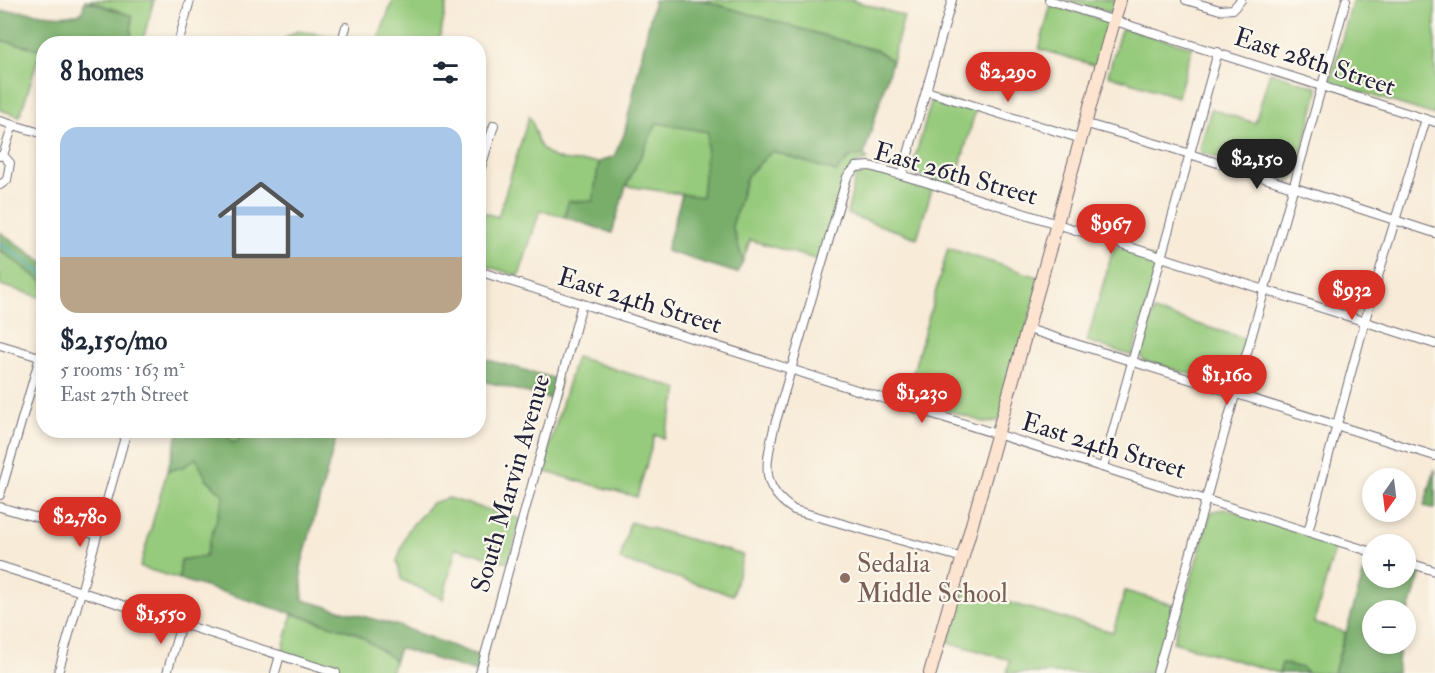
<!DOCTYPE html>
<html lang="en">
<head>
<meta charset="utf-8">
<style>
  :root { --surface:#fff; --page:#f2f2f3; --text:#1f2937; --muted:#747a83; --accent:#d93025 }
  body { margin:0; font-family:"IM FELL Double Pica",serif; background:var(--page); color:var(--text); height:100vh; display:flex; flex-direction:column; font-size:22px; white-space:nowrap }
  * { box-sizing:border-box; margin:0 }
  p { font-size:20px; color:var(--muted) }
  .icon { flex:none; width:33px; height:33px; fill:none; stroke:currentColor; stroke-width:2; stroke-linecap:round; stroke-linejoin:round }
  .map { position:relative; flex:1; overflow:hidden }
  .sheet { position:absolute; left:36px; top:36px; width:450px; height:402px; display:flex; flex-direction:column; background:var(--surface); border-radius:24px; box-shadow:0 3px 9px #0003 }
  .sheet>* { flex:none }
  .needle { width:39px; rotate:194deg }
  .tools { position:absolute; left:1362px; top:468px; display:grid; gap:12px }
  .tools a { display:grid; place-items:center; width:54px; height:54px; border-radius:50%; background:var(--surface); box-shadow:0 3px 9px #0003; font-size:30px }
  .price { position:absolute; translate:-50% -51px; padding:0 14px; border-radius:21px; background:var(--accent); color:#fff; font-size:20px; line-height:39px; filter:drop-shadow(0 2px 3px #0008) }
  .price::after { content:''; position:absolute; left:50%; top:36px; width:18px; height:14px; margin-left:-9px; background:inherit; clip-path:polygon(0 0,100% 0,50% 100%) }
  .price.selected { background:#222; color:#fff }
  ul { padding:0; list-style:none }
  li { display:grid; align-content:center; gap:12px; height:318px; padding:0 24px }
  li span { display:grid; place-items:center; height:186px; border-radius:18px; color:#555 }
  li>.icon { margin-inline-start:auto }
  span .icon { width:108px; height:108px; fill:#fffc; stroke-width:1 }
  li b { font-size:26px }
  h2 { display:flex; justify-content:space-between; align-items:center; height:72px; padding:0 24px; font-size:26px }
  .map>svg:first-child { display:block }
  .green { fill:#96ca7b; stroke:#5c765b; stroke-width:1.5 }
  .forest { fill:#78ae6b; stroke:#4d6853; stroke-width:1.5 }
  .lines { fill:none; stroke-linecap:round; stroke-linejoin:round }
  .stream { stroke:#49b1c8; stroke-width:2 }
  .minor-casing { stroke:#6d6872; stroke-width:10 }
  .secondary-casing { stroke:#6d6872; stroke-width:14 }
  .minor { stroke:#fff; stroke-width:8 }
  .secondary { stroke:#fde4d0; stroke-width:12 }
  .education-dot { fill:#8d6e63; stroke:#fbf7ec; stroke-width:2 }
  .labels { text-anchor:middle; stroke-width:4.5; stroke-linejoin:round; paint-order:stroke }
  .street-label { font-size:26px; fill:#22223b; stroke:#fbf7ec }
  .education-label { font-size:26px; fill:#785e54; stroke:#fbf7ec; text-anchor:start }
</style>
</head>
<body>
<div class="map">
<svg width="1435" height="673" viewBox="0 0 1435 673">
  <rect width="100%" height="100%" fill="#fbf7ec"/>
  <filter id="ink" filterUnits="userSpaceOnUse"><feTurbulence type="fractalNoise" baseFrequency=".0167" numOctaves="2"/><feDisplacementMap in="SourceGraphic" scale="12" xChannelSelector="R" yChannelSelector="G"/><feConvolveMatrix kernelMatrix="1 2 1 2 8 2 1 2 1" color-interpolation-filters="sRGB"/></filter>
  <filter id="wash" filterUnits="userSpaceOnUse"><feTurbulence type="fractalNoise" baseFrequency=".008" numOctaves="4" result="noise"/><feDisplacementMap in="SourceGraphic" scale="24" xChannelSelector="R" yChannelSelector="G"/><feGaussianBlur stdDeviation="1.35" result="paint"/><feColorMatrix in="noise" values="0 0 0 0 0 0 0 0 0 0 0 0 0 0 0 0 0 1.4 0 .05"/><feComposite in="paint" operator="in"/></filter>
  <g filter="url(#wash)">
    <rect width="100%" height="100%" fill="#f8ebd8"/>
    <g class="green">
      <polygon points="89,0 154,0 142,43 131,37 132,16"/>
      <polygon points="393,0 447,2 439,43 276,44 297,31 377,42"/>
      <polygon points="701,0 852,0 904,16 892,61 878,51"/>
      <polygon points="1066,0 1118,0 1112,13"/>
      <polygon points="1353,0 1435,0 1435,115 1334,84 1331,78"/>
      <polygon points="1051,4 1108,22 1100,67 1039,49"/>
      <polygon points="1123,28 1192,47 1178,97 1108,75 1120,32"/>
      <polygon points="0,40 41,49 20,116 0,110"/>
      <polygon points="1270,72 1317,87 1318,92 1295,178 1290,180 1202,153 1200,148 1211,109 1255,123"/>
      <polygon points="936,97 976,109 954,187 913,173 912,168 932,99"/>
      <path d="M529,116C536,125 534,138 541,147C554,165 580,161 599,162L593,201H568L565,217L540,210L519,276L479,264V211L498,217Z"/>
      <polygon points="657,123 709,132 702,197 626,186"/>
      <polygon points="772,151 836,172 849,158 864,155 868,159 855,164 849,175 825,262 750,240 743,261 732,226 747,176"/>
      <polygon points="861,168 933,186 917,238 847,214 856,174"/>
      <polygon points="1114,246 1160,260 1132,356 1087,341"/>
      <polygon points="948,248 1041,278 1000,420 986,423 906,397"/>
      <polygon points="0,250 43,282 43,298 0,285"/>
      <polygon points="1154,311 1247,339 1234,383 1228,385 1144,361 1141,356"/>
      <polygon points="576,357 679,389 664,438 655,435 637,497 542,471"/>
      <polygon points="224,431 239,431 239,441 231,443"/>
      <polygon points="196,458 206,478 224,496 205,557 181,560 179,579 140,567 167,471 183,467"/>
      <polygon points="448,498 521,519 508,562 456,548 443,599 402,580 397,561 408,530 432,503"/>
      <polygon points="1226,509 1336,544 1314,623 1345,632 1334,673 1307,673 1302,668 1282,664 1279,673 1173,642 1210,514 1213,511"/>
      <polygon points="630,522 743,555 733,595 620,560"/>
      <polygon points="964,590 1113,632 1125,591 1174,605 1156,673 1007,673 1010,660 948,642"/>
      <polygon points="292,614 356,633 395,660 391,673 341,673 282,653"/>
    </g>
    <g class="forest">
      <path d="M85,0L132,16L131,37L140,43L44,44L43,50L0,40V12C28,7 54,21 82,13Z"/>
      <polygon points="654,0 701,0 878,51 892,61 864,155 849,158 836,172 772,151 747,176 732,226 743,261 737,273 666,251 682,194 702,197 708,132 657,123 626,186 612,233 565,217 568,201 593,201 599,162 614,156 624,135"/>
      <polygon points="0,232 43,262 43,282 0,250"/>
      <polygon points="478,357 560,380 555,400 479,380"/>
      <polygon points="179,431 224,431 232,443 239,441 239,431 338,431 301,567 303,600 399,626 482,657 477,672 399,648 395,660 356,633 179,579 181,560 205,556 224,496 206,478 196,458 183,467 167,471"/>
      <polygon points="1435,469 1435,509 1424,506"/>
      <polygon points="1369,555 1372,556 1372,578 1406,578 1406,566 1421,571 1406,622 1406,610 1372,610 1372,644 1400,644 1397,673 1334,673"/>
      <polygon points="1282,663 1302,668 1307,673 1279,673"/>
    </g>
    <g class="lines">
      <polyline class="stream" points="0,243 44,275"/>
    </g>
  </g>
  <g filter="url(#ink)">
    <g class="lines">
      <g class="minor-casing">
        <g id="minor">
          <polyline points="1049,0 1435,122"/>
          <polyline points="1186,0 1220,10 1233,9 1241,0"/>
          <polyline points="178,44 190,0"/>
          <polyline points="341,44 346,27"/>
          <polyline points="926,91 1082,139"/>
          <polyline points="0,121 44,134"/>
          <polyline points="1087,124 1168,147 1435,233"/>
          <polyline points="3,155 13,125"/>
          <polyline points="0,156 3,155 10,163 7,180 0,185"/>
          <polyline points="902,175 952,0"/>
          <polyline points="478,177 494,125"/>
          <polyline points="478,271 1372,552"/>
          <polyline points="1028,329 1435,456"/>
          <polyline points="0,345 43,358"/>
          <polyline points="1103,467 1218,52"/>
          <polyline points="0,495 40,357"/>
          <polyline points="0,507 97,535"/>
          <polyline points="1308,532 1369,306 1426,119"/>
          <path d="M963,558L794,510C759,487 766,464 774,428L847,177L856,167L870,166L925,182L1435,344"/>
          <polyline points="1406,562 1435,571"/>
          <polyline points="0,566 336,673"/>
          <polyline points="58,673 127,430"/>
          <polyline points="167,673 181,624"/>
          <polyline points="275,673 280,655"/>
          <polyline points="480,673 582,304"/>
          <polyline points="1157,673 1346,0"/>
        </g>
      </g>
      <g class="secondary-casing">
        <polyline id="secondary" points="930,673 1120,0"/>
      </g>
      <use href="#minor" class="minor"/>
      <use href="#secondary" class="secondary"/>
    </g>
  </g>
  <circle class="education-dot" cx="845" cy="578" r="6"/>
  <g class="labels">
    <g class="street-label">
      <text transform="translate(1315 61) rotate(18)" y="9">East 28th Street</text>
      <text transform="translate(956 173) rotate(16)" y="9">East 26th Street</text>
      <text transform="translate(640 300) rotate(17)" y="9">East 24th Street</text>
      <text transform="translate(1104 445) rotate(17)" y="9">East 24th Street</text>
      <text transform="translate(510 483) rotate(-74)" y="9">South Marvin Avenue</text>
    </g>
    <g class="education-label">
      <text x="857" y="572">Sedalia<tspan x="857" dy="30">Middle School</tspan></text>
    </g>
  </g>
</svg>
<div class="tools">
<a><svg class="needle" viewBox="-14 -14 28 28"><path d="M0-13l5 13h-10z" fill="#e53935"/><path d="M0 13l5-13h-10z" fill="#747a83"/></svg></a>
<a>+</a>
<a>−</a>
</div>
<b class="price" style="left:1008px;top:103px">$2,290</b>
<b class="price selected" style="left:1257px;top:190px">$2,150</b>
<b class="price" style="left:1111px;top:255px">$967</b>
<b class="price" style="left:1352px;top:321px">$932</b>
<b class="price" style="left:1227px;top:406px">$1,160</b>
<b class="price" style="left:922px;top:424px">$1,230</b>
<b class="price" style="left:80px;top:548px">$2,780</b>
<b class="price" style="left:161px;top:645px">$1,550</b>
<section class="sheet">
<h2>8 homes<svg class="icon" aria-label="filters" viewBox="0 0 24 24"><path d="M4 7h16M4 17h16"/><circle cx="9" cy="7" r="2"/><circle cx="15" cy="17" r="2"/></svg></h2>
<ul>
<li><span style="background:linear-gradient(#a9c7e8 70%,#b9a48a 0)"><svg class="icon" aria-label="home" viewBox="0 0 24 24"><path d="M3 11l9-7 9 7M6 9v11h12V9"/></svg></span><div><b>$2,150/mo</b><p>5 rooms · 163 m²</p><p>East 27th Street</p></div></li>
</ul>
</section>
</div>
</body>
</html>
